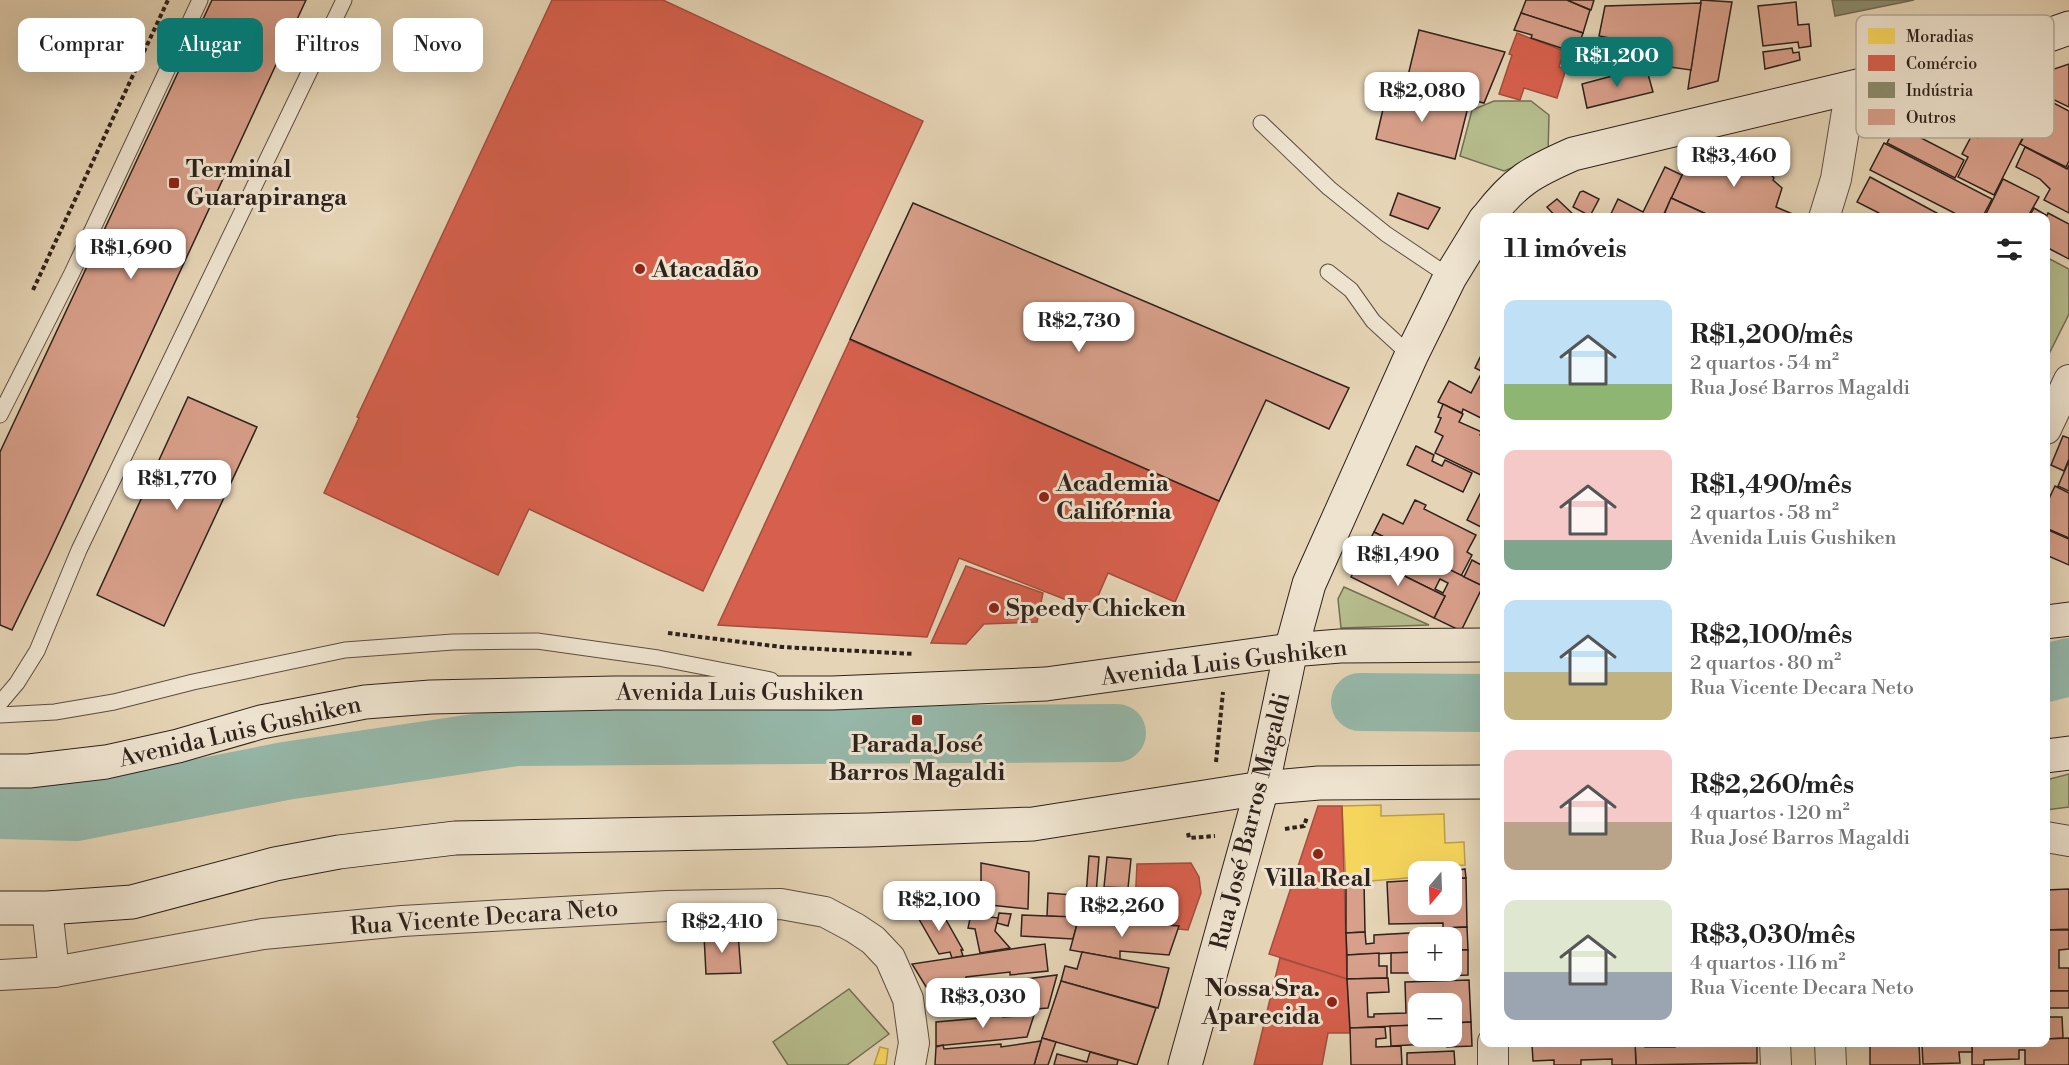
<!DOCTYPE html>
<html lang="pt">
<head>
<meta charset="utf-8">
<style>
  :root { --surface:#fff; --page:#f2f2f2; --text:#222; --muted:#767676; --accent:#0f766e }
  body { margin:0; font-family:"Libre Bodoni",serif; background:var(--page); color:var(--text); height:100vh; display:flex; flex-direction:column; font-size:22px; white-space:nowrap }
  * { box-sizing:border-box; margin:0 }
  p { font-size:20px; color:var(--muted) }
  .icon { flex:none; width:33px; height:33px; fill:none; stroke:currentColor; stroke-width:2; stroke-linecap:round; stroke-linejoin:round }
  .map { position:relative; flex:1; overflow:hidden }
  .drawer { position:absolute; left:1480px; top:213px; width:570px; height:834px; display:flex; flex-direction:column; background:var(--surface); border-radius:12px; box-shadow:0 6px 24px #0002 }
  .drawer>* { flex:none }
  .hud { position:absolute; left:18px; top:18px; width:570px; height:54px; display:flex; gap:12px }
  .needle { width:39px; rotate:199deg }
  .buttons { position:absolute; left:1408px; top:861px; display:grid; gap:12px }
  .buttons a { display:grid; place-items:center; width:54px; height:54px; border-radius:12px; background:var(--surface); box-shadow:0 6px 24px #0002; font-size:30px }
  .price { position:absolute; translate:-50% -51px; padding:0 14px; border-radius:12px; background:#fff; color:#222; font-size:20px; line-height:39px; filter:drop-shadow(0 2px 3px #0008) }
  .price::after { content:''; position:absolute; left:50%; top:36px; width:18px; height:14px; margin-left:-9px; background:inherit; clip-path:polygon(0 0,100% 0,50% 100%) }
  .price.selected { background:var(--accent); color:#fff }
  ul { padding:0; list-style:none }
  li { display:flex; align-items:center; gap:18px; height:150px; padding:0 24px }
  li span { display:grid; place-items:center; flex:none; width:168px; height:120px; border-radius:12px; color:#555 }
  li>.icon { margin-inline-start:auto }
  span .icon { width:72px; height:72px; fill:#fffc; stroke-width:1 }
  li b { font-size:26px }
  h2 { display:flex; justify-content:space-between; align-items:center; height:72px; padding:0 24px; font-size:26px }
  .pill { padding:0 21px; border-radius:12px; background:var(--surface); box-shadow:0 6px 24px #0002; font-size:21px; line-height:54px }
  .pill.selected { background:var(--accent); color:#fff }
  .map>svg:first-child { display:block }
  .green { fill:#b6bc8c; stroke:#726f54; stroke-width:1.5 }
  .homes { fill:#f6d55c; stroke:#ba9f49; stroke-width:1.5 }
  .shops { fill:#d6604d; stroke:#a44d3e; stroke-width:1.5 }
  .industry { fill:#8c8c6e; stroke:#706c55; stroke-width:1.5 }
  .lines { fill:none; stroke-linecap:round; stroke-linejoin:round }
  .river { stroke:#96b8aa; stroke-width:58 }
  .building { fill:#d89f8a; stroke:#2e221c; stroke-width:1.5; fill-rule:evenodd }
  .service-casing { stroke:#5c4e42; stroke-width:17 }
  .minor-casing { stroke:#5c4e42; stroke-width:32 }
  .secondary-casing { stroke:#2e221c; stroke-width:35 }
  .path { stroke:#2e221c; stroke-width:4; stroke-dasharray:4.5 3; stroke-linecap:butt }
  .service { stroke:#eee3cf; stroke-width:15 }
  .minor { stroke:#eee3cf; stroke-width:30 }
  .secondary { stroke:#eee3cf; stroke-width:33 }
  .poi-dot { fill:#8f2418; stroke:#eee3cf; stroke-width:2 }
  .labels { text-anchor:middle; stroke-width:6; stroke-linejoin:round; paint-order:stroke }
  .poi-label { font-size:24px; font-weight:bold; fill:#2e221c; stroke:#eee3cf; text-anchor:start }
  .street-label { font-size:24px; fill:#2e221c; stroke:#eee3cf }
  .key { fill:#eee3cf; stroke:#b4a999; stroke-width:1.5 }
  .key-label { font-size:16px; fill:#2e221c }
</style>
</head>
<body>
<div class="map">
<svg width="2069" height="1065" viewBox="0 0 2069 1065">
  <rect width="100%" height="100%" fill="#e5d4b5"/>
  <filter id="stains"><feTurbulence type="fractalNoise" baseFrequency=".00333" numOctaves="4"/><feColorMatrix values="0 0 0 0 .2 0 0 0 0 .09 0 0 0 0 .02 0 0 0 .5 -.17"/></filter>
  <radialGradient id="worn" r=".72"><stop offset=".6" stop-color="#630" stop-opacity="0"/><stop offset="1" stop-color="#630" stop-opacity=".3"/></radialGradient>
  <g class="green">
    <polygon points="1494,101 1531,101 1549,115 1548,153 1504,171 1460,156 1472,110"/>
    <polygon points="2046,257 2069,269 2069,314 2049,354 2046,352"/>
    <polygon points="1344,587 1429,625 1341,628 1338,599"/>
    <polygon points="2069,774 2069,807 2046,810 2046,780"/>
    <polygon points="849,989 889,1034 847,1065 788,1065 773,1042"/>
  </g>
  <g class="homes">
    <polygon points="1381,805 1381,816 1444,814 1445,843 1464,842 1465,865 1446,866 1446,872 1419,872 1419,877 1346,883 1342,806"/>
    <polygon points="880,1047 888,1049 886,1065 874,1065"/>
  </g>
  <g class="shops">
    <polygon points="552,0 663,0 923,121 703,591 529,509 498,575 324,493 359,418 357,417"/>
    <polygon points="1517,33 1564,51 1559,67 1566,69 1557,98 1524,88 1520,100 1499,94 1512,55 1509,54"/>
    <polygon points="850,340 1219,501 1175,602 1108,573 1092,610 959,558 927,637 718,625"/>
    <polygon points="966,566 1043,593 1037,622 984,624 966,644 931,643"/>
    <polygon points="1318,806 1342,806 1347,979 1269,954"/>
    <polygon points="1191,863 1199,877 1201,893 1188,930 1134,925 1137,864"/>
    <polygon points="1280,958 1347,979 1350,1033 1328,1033 1322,1065 1254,1065"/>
  </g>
  <polygon class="industry" points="1832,0 1914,0 1835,16"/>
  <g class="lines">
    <g class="river">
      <polyline points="2046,673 2069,667"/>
      <polyline points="1360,702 1485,703"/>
      <polyline points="0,810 76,812 285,771 516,737 1117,733"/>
    </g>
  </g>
  <g class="building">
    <polygon points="212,0 306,0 48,556 12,630 0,625 0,452"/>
    <polygon points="1526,0 1567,0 1590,10 1583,33 1521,13"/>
    <polygon points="1567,0 1594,0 1591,10"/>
    <polygon points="1701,0 1732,2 1718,81 1688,89"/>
    <polygon points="1796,2 1798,25 1809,24 1811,46 1799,48 1798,42 1763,46 1758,6"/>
    <polygon points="1701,3 1691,70 1605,58 1610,38 1599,36 1605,6"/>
    <polygon points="1521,13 1583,33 1576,53 1531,38 1532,35 1514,30"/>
    <polygon points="1419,30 1505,52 1484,103 1406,84"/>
    <polygon points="1792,48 1793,53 1799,52 1800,60 1765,69 1763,52"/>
    <polygon points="2069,64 2069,107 2044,95 2054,69"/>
    <polygon points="1646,67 1653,92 1587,108 1582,84"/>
    <polygon points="1388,88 1468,107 1455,159 1376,139"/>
    <polygon points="2044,98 2069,111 2069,161 2066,167 2020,144"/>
    <polygon points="1991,112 2027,129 1994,195 1958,177 1968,157 1962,154 1972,135 1978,138"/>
    <polygon points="1896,125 1964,160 1955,178 1887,143"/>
    <polygon points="1884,143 1992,199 1982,218 1964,218 1870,170"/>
    <polygon points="1779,147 1783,158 1762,165 1774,178 1773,180 1782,188 1776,207 1795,215 1794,218 1715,218 1671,198 1685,169"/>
    <polygon points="2025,147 2067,169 2069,165 2069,213 2044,200 2050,189 2040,179 2016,167"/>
    <polygon points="1665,167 1682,175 1662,218 1609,218 1618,199 1643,212"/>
    <polygon points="1870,177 1946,218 1887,218 1877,212 1857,202"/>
    <polygon points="2003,179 2039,197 2027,218 1984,218"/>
    <polygon points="1583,191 1599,199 1590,216 1573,207 1580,192"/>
    <polygon points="1398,193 1440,208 1428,229 1390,215"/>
    <polygon points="1671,198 1715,218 1669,218 1664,215"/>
    <polygon points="1557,199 1575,216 1573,218 1557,218 1547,207"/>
    <polygon points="913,203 1349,388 1329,429 1266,400 1219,501 850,339"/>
    <polygon points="2034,208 2046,215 2045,218 2028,218"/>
    <polygon points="2048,213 2069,224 2069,259 2046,247 2046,218"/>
    <polygon points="1485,347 1485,373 1475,368"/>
    <polygon points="1480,376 1485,378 1485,420 1463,409 1462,413 1438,402 1449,381 1471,393"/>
    <polygon points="188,397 257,427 164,626 97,595"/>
    <polygon points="1443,404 1463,414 1459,422 1482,432 1480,435 1485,437 1485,477 1435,453 1443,436 1435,432 1441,418 1438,417"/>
    <polygon points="2063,436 2069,438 2069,459 2064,471 2051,465"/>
    <polygon points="1416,446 1434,455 1432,461 1442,466 1445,460 1472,473 1463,492 1407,465"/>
    <polygon points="2069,461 2069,491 2058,486"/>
    <polygon points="2055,486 2069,493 2069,538 2046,528 2046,505"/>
    <polygon points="1483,488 1485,488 1485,529 1467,520"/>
    <polygon points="1415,500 1426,505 1424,509 1476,535 1467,552 1472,555 1461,576 1444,567 1446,564 1397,539 1395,543 1374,532 1383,514 1403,524"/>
    <polygon points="2046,529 2069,539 2069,565 2046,555"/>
    <path d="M1374,532L1483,586L1461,631L1434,618L1445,596L1362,555ZM1440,579L1448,583L1443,593L1435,589Z"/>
    <polygon points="1362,555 1445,596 1434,618 1351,577"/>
    <polygon points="1472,560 1485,567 1485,581 1483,586 1464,577"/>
    <polygon points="1089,856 1099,857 1094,919 1047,916 1048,893 1086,896"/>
    <polygon points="1107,857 1131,859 1128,888 1104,887"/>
    <polygon points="981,863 1029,872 1028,909 981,904"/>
    <polygon points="1465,869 1466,878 1452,879 1452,872 1449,872"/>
    <polygon points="1466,878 1467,927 1443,928 1443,923 1389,924 1387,882 1419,880 1419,904 1452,904 1452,879"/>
    <polygon points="1364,882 1365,932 1346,933 1346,883"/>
    <polygon points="2069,889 2069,929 2046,930 2046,890"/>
    <polygon points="912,907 941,911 963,950 961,950 963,956 952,958 950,952 939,954"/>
    <polygon points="999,913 1011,914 1008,926 997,923"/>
    <polygon points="971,914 998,918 995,931 1010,948 980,953 975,929 968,928"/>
    <polygon points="1022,915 1047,916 1079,917 1073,939 1021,936"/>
    <polygon points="1079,917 1142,923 1179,926 1169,955 1120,951 1120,959 1070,950"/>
    <polygon points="1467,927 1468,950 1452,950 1452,938 1419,938 1419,952 1347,955 1346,933 1365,932 1366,944 1374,943 1374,935 1444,931 1443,928"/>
    <polygon points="2046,930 2069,930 2069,949 2059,950 2059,968 2069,968 2069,991 2046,991"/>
    <polygon points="738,933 741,973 706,974 704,935"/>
    <polygon points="1045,944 1048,971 1010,975 1010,972 966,977 966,980 954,981 955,987 928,990 912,964"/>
    <polygon points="1452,950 1468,950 1468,975 1417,977 1417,973 1391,973 1391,953 1419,952 1419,970 1452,970"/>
    <polygon points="1082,952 1169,968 1158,1008 1061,981 1065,966 1077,969"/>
    <polygon points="1379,953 1379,966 1387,966 1387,978 1347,979 1347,955"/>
    <polygon points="1057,975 1048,1008 1009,1011 1008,990 1027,989 1026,979"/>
    <polygon points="1388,978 1389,992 1367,993 1368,1017 1374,1017 1374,1014 1406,1013 1405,982 1469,980 1471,1022 1452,1023 1452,1004 1419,1004 1419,1025 1350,1028 1347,979"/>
    <polygon points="1061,981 1156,1008 1137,1065 1042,1038"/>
    <rect x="2046" y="991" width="23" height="17"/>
    <polygon points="1003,1011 1003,1017 1034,1015 1027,1037 936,1046 936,1022 981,1018 980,1012"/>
    <polygon points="2046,1017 2062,1017 2063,1038 2046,1039"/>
    <polygon points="1471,1022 1472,1046 1447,1047 1447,1036 1452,1036 1452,1023"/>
    <polygon points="1419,1025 1419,1036 1447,1036 1447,1043 1391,1046 1390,1026"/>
    <polygon points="1385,1027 1386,1038 1376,1039 1376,1047 1401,1046 1402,1065 1351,1065 1350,1028"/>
    <polygon points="1042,1038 1056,1042 1048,1065 1034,1065"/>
    <polygon points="2069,1038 2069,1065 2025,1065 2025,1050 2019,1050 2019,1059 1984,1060 1984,1065 1972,1065 1972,1042 2046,1042 2046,1039"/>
    <polygon points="1041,1041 1034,1065 935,1065 936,1047 943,1045 944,1049 1001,1044 1001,1047"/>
    <polygon points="1635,1042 1645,1042 1645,1047 1675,1047 1675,1042 1757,1042 1757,1063 1636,1065"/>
    <polygon points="1635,1042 1636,1065 1612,1065 1612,1059 1581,1060 1581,1065 1554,1065 1554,1060 1533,1061 1532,1045"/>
    <polygon points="1851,1042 1903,1042 1903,1044 1851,1046"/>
    <polygon points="1972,1042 1972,1052 1959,1052 1960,1063 1923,1064 1922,1044"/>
    <polygon points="1919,1044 1920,1065 1870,1065 1870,1045"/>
    <polygon points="1454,1051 1455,1065 1407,1065 1407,1053"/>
    <polygon points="1090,1052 1118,1060 1117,1065 1054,1065 1057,1054 1087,1062"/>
  </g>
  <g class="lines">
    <g class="service-casing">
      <g id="service">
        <polyline points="1261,123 1329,188 1386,234 1450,277"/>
        <polyline points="1328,272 1351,290 1373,321 1411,356"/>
        <polyline points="0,415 72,273 200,0"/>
        <polyline points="0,703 17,683 37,651 79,550 344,0"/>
        <polyline points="0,715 55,712 114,702 193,682 345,650 453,642 537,641 658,658 771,680"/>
      </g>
    </g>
    <g class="minor-casing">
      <g id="minor">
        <polyline points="1824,218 1836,179 1851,87"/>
        <polyline points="2046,429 2069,380"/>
        <polyline points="2046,837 2069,841"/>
        <polyline points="47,908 54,972"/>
        <polyline points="0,975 54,972 263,934 402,921 667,906 781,904 825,912 855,928 873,940 890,958 908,999 914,1043 910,1065"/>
        <polyline points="1493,1042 1493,1065"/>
        <polyline points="1775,1042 1776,1065"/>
        <polyline points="1830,1042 1831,1065"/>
      </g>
    </g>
    <g class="secondary-casing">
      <g id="secondary">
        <path d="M1487,218C1515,181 1532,172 1573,154L2004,51L2069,28"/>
        <polyline points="2046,622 2069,619"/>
        <polyline points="2046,756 2069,753"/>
        <polyline points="0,771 29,771 106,762 178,746 261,722 365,702 431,697 615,693 833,693 1046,684 1291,650 1340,646 1485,645"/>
        <polyline points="0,908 47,908 132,902 275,864 339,852 455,838 869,830 1033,824 1262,788 1319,783 1485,782"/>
        <polyline points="1185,1065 1262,788 1291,650 1309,584 1411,356 1450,277 1485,220"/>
      </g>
    </g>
    <g class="path">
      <polyline points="33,290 168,0"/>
      <polyline points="668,633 782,647 914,654"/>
      <polyline points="1216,762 1223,692"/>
      <polyline points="1285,829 1304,826 1307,817"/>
      <polyline points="1188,833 1189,838 1215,836"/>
    </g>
    <use href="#service" class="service"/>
    <use href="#minor" class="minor"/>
    <use href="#secondary" class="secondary"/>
  </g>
  <g class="poi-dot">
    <rect x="168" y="177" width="12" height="12" rx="3"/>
    <circle cx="640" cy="269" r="6"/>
    <circle cx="1044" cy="497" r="6"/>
    <circle cx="994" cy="608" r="6"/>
    <rect x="911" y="714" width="12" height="12" rx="3"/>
    <circle cx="1318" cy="854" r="6"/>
    <circle cx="1332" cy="1002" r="6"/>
  </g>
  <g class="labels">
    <g class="poi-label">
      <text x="186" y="177">Terminal<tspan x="186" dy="28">Guarapiranga</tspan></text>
      <text x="652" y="277">Atacadão</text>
      <text x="1056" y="491">Academia<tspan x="1056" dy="28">Califórnia</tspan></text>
      <text x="1006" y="616">Speedy Chicken</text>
      <text x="917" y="752" text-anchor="middle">Parada José<tspan x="917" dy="28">Barros Magaldi</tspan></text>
      <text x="1318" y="886" text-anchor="middle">Villa Real</text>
      <text x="1320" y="996" text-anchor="end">Nossa Sra.<tspan x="1320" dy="28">Aparecida</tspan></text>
    </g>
    <g class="street-label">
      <text transform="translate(1224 662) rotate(-7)" y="8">Avenida Luis Gushiken</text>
      <text x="740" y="700">Avenida Luis Gushiken</text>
      <text transform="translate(240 731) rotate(-13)" y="8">Avenida Luis Gushiken</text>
      <text transform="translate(1250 821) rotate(-76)" y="8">Rua José Barros Magaldi</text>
      <text transform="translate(484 917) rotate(-4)" y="8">Rua Vicente Decara Neto</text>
    </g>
  </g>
  <rect x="1856" y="15" width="198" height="123" rx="9" class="key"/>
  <rect x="1868" y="28" width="27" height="16" fill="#f6d55c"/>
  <rect x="1868" y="55" width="27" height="16" fill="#d6604d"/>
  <rect x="1868" y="82" width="27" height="16" fill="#8c8c6e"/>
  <rect x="1868" y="109" width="27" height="16" fill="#d89f8a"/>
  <g class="key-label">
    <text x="1906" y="42">Moradias</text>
    <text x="1906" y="69">Comércio</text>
    <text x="1906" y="96">Indústria</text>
    <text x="1906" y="123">Outros</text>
  </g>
  <rect width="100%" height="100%" filter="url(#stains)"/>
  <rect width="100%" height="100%" fill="url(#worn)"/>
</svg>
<div class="buttons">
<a><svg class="needle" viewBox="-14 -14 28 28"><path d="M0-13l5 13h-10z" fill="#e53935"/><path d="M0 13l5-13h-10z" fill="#767676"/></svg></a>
<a>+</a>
<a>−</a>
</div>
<b class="price selected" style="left:1617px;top:88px">R$1,200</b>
<b class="price" style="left:1422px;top:123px">R$2,080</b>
<b class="price" style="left:1734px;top:188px">R$3,460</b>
<b class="price" style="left:131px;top:280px">R$1,690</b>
<b class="price" style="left:1079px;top:353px">R$2,730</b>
<b class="price" style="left:177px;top:511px">R$1,770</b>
<b class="price" style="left:1398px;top:587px">R$1,490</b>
<b class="price" style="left:939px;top:932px">R$2,100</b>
<b class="price" style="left:1122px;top:938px">R$2,260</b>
<b class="price" style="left:722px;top:954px">R$2,410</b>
<b class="price" style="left:983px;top:1029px">R$3,030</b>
<div class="hud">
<a class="pill">Comprar</a>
<a class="pill selected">Alugar</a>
<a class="pill">Filtros</a>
<a class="pill">Novo</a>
</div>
<section class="drawer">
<h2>11 imóveis<svg class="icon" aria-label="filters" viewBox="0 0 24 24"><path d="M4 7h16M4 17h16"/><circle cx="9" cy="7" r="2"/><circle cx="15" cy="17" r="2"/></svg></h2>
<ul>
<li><span style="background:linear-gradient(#bfe0f5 70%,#8fb573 0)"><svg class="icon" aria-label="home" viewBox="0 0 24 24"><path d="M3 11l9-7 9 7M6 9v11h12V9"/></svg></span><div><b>R$1,200/mês</b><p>2 quartos · 54 m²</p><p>Rua José Barros Magaldi</p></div></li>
<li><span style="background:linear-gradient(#f6c9c9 75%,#7fa58c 0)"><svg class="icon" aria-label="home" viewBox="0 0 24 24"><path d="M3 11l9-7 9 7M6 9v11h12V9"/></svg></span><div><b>R$1,490/mês</b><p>2 quartos · 58 m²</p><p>Avenida Luis Gushiken</p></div></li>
<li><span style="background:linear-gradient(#bfe0f5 60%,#c2b280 0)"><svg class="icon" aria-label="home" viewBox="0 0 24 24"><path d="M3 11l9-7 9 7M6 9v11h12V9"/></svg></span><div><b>R$2,100/mês</b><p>2 quartos · 80 m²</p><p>Rua Vicente Decara Neto</p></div></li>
<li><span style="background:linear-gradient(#f6c9c9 60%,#b9a48a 0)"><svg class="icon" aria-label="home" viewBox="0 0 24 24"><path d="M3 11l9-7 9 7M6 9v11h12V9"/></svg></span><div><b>R$2,260/mês</b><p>4 quartos · 120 m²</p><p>Rua José Barros Magaldi</p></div></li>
<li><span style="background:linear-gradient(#dfe7d0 60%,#9aa5b1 0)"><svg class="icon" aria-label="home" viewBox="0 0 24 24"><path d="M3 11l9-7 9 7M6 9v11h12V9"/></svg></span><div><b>R$3,030/mês</b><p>4 quartos · 116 m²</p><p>Rua Vicente Decara Neto</p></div></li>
</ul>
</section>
</div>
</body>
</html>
